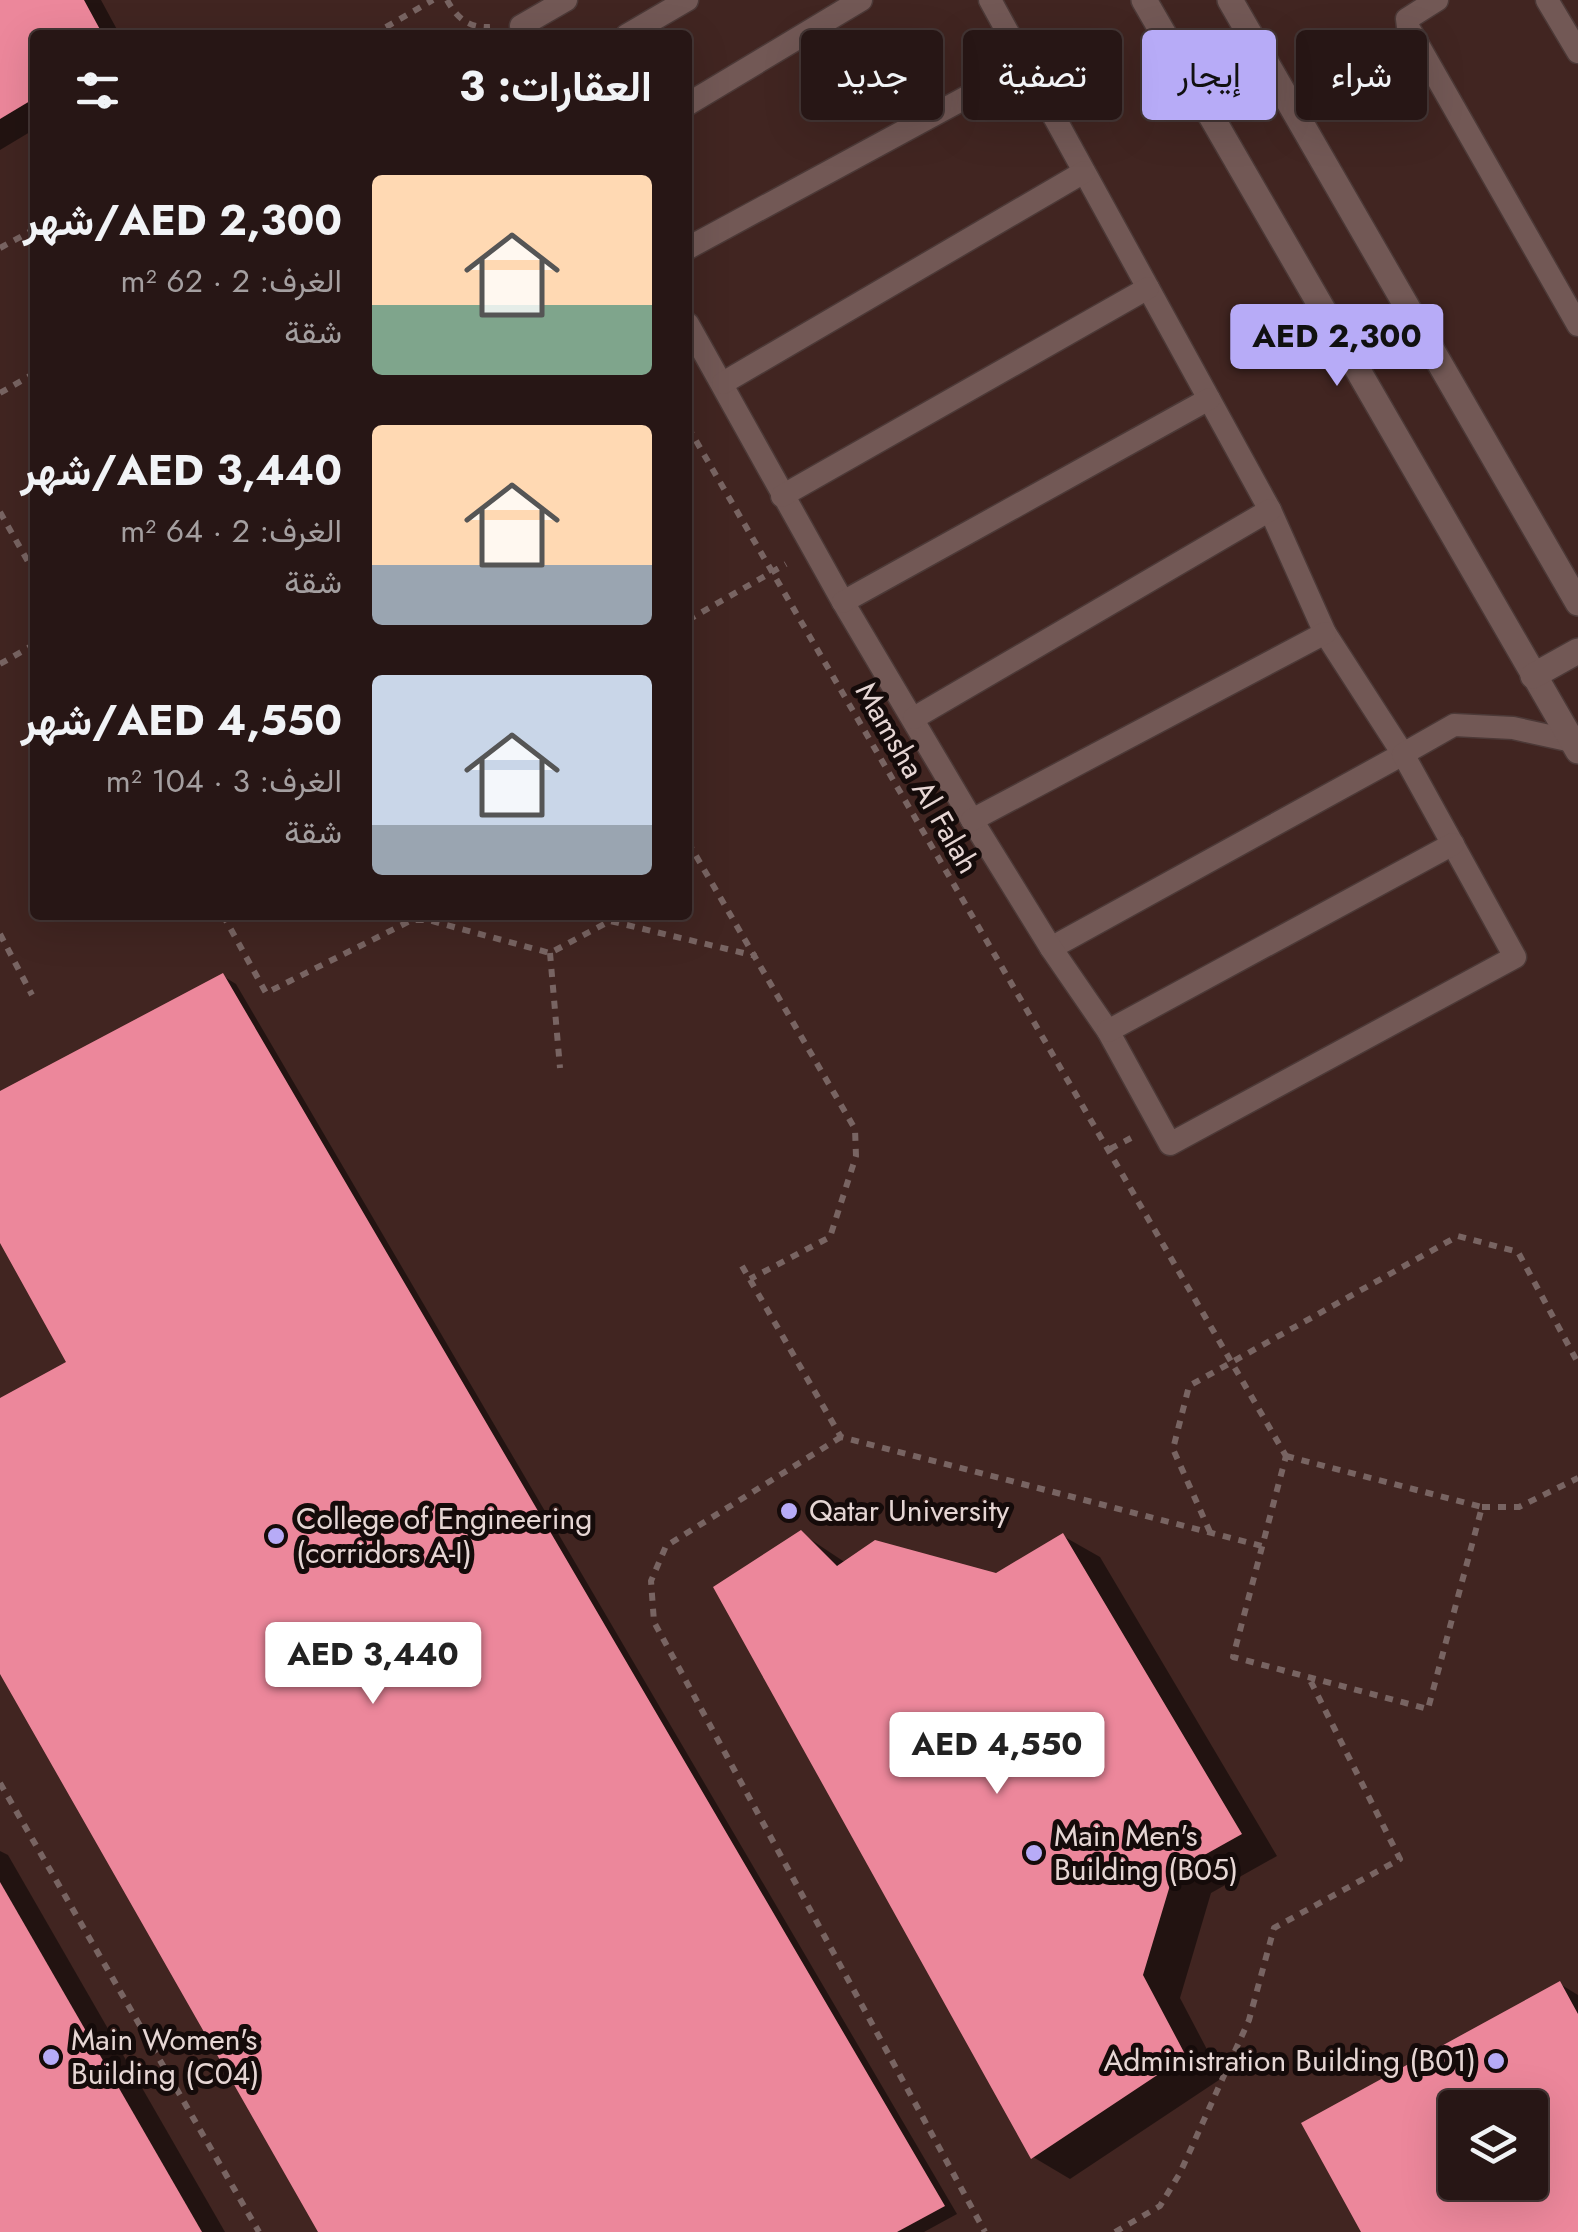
<!DOCTYPE html>
<html lang="ar">
<head>
<meta charset="utf-8">
<style>
  :root { --surface:#271615; --page:#2f1f1e; --text:#f1f3f6; --muted:#a49fa0; --line:#433534; --accent:#b7abf7 }
  body { margin:0; font-family:Jost,Vazirmatn,sans-serif; background:var(--page); color:var(--text); direction:rtl; height:100vh; display:flex; flex-direction:column; font-size:38px; white-space:nowrap }
  * { box-sizing:border-box; margin:0 }
  p { font-size:32px; color:var(--muted) }
  .icon { flex:none; width:55px; height:55px; fill:none; stroke:currentColor; stroke-width:2; stroke-linecap:round; stroke-linejoin:round }
  .map { position:relative; flex:1; overflow:hidden; direction:ltr }
  .panel { position:absolute; left:30px; top:30px; width:662px; height:890px; display:flex; flex-direction:column; background:var(--surface); border-radius:10px; box-shadow:0 10px 40px #0002,0 0 0 2px var(--line); direction:rtl }
  .panel>* { flex:none }
  .guide { position:absolute; left:722px; top:30px; width:705px; height:90px; direction:rtl; display:flex; gap:20px }
  .buttons { position:absolute; left:1438px; top:2090px; display:grid; gap:20px }
  .buttons a { display:grid; place-items:center; width:110px; height:110px; border-radius:10px; background:var(--surface); box-shadow:0 10px 40px #0002,0 0 0 2px var(--line); font-size:50px }
  .price { position:absolute; translate:-50% -85px; padding:0 22px; border-radius:10px; background:#fff; color:#222; font-size:32px; line-height:65px; filter:drop-shadow(0 2px 5px #0008) }
  .price::after { content:''; position:absolute; left:50%; top:60px; width:30px; height:22px; margin-left:-15px; background:inherit; clip-path:polygon(0 0,100% 0,50% 100%) }
  .price.selected { background:var(--accent); color:#111 }
  ul { padding:0; list-style:none }
  li { display:flex; align-items:center; gap:30px; height:250px; padding:0 40px }
  li span { display:grid; place-items:center; flex:none; width:280px; height:200px; border-radius:10px; color:#555 }
  li>.icon { margin-inline-start:auto }
  span .icon { width:120px; height:120px; fill:#fffc; stroke-width:1 }
  li b { font-size:42px }
  h2 { display:flex; justify-content:space-between; align-items:center; height:120px; padding:0 40px; font-size:42px }
  .chip { padding:0 35px; border-radius:10px; background:var(--surface); box-shadow:0 10px 40px #0002,0 0 0 2px var(--line); font-size:35px; line-height:90px }
  .chip.selected { background:var(--accent); color:#111 }
  .map>svg:first-child { display:block }
  .built { fill:#412521; fill-rule:evenodd }
  .shadow { fill:#0007; fill-rule:evenodd }
  .building { fill:#ec879b; fill-rule:evenodd }
  .lines { fill:none; stroke-linecap:round; stroke-linejoin:round }
  .lane-casing { stroke:#4c3937; stroke-width:25 }
  .street-casing { stroke:#4c3937; stroke-width:28 }
  .path { stroke:#786462; stroke-width:6; stroke-dasharray:8 8; stroke-linecap:butt }
  .lane { stroke:#725855; stroke-width:22 }
  .street { stroke:#725855; stroke-width:25 }
  .poi-dot { fill:#b7abf7; stroke:#150b0a; stroke-width:4 }
  .labels { text-anchor:middle; stroke-width:10; stroke-linejoin:round; paint-order:stroke }
  .street-label { font-size:30px; fill:#e6d6d4; stroke:#150b0a }
  .poi-label { font-size:30px; fill:#e6d6d4; stroke:#150b0a; text-anchor:start }
</style>
</head>
<body>
<div class="map">
<svg width="1578" height="2232" viewBox="0 0 1578 2232">
  <rect width="100%" height="100%" fill="#341e1c"/>
  <path class="built" d="M0,0H1578V2232H0ZM35,35H688V915H35ZM1455,2108H1530V2182H1455Z"/>
  <g class="shadow">
    <polygon points="0,0 101,0 120,35 35,35 35,129 0,150"/>
    <polygon points="223,976 236,984 957,2214 924,2232 321,2232 0,1669 0,1401 70,1363 0,1238 0,1094"/>
    <polygon points="801,1533 846,1563 996,1575 1063,1536 1100,1557 1277,1856 1211,1893 1180,1998 1222,2078 1070,2179 1033,2157"/>
    <polygon points="0,1851 8,1855 225,2232 0,2232"/>
    <path d="M1560,1984L1578,1995V2232H1364L1304,2124ZM1455,2108H1530V2182H1455Z"/>
  </g>
  <g class="building">
    <polygon points="0,0 84,0 103,35 35,35 35,98 0,119"/>
    <polygon points="223,973 945,2206 897,2232 318,2232 0,1674 0,1398 66,1362 0,1243 0,1091"/>
    <polygon points="801,1530 837,1566 875,1540 996,1573 1063,1533 1242,1834 1174,1872 1143,1975 1186,2056 1031,2159 713,1587"/>
    <polygon points="0,1882 202,2232 0,2232"/>
    <path d="M1560,1981L1578,2014V2232H1361L1301,2123ZM1455,2108H1530V2182H1455Z"/>
  </g>
  <g class="lines">
    <g class="lane-casing">
      <g id="lane">
        <polyline points="990,0 1270,510 1325,633 1403,754 1051,948"/>
        <polyline points="1437,0 1407,19 1408,27 1578,325"/>
        <polyline points="1547,0 1578,52"/>
        <polyline points="527,35 521,26 566,0"/>
        <polyline points="627,35 687,0"/>
        <polyline points="688,104 861,0"/>
        <polyline points="688,248 1026,65"/>
        <polyline points="688,324 843,602 972,820 1051,948 1108,1031 1170,1144 1515,957 1403,754 1454,725 1513,728 1572,741"/>
        <polyline points="723,383 1084,172"/>
        <polyline points="782,496 1148,288"/>
        <polyline points="843,602 1209,399"/>
        <polyline points="914,718 1270,510"/>
        <polyline points="972,820 1325,633"/>
        <polyline points="1108,1031 1453,844"/>
      </g>
    </g>
    <g class="street-casing">
      <g id="street">
        <polyline points="1144,0 1578,751"/>
        <polyline points="1230,0 1578,603"/>
        <polyline points="1533,676 1578,651"/>
      </g>
    </g>
    <g class="path">
      <path d="M447,0C457,18 468,28 490,27"/>
      <polyline points="372,35 433,0"/>
      <polyline points="0,248 35,229"/>
      <polyline points="0,393 35,373"/>
      <polyline points="688,427 1286,1456"/>
      <polyline points="0,512 35,574"/>
      <polyline points="688,620 786,564"/>
      <polyline points="0,664 35,644"/>
      <polyline points="688,842 855,1129 856,1156 830,1237 750,1279"/>
      <polyline points="223,915 266,993 412,920 428,920 550,953 610,921 756,956"/>
      <polyline points="0,934 32,995"/>
      <polyline points="550,953 560,1068"/>
      <polyline points="1110,1149 1131,1138"/>
      <polyline points="742,1266 841,1437 1262,1546"/>
      <polyline points="841,1437 666,1546 651,1581 654,1622 985,2232"/>
      <polygon points="1286,1456 1482,1507 1428,1709 1233,1657"/>
      <polyline points="1482,1507 1519,1507 1578,1478"/>
      <polyline points="1210,1532 1173,1449 1189,1386 1458,1236 1518,1252 1578,1363"/>
      <polyline points="0,1783 259,2232"/>
      <polyline points="1115,2232 1160,2206 1180,2173 1249,2020 1274,1928 1400,1859 1309,1678"/>
    </g>
    <use href="#lane" class="lane"/>
    <use href="#street" class="street"/>
  </g>
  <g class="poi-dot">
    <circle cx="789" cy="1511" r="10"/>
    <circle cx="276" cy="1536" r="10"/>
    <circle cx="1034" cy="1853" r="10"/>
    <circle cx="51" cy="2057" r="10"/>
    <circle cx="1496" cy="2061" r="10"/>
  </g>
  <g class="labels">
    <g class="street-label">
      <text transform="translate(917 778) rotate(60)" y="10">Mamsha Al Falah</text>
    </g>
    <g class="poi-label">
      <text x="809" y="1521">Qatar University</text>
      <text x="296" y="1529">College of Engineering<tspan x="296" dy="34">(corridors A-I)</tspan></text>
      <text x="1054" y="1846">Main Men's<tspan x="1054" dy="34">Building (B05)</tspan></text>
      <text x="71" y="2050">Main Women's<tspan x="71" dy="34">Building (C04)</tspan></text>
      <text x="1476" y="2071" text-anchor="end">Administration Building (B01)</text>
    </g>
  </g>
</svg>
<div class="buttons">
<a><svg class="icon" aria-label="layers" viewBox="0 0 24 24"><path d="M12 4l9 5-9 5-9-5zM3 14l9 5 9-5"/></svg></a>
</div>
<b class="price selected" style="left:1337px;top:389px">AED 2,300</b>
<b class="price" style="left:373px;top:1707px">AED 3,440</b>
<b class="price" style="left:997px;top:1797px">AED 4,550</b>
<div class="guide">
<a class="chip">شراء</a>
<a class="chip selected">إيجار</a>
<a class="chip">تصفية</a>
<a class="chip">جديد</a>
</div>
<section class="panel">
<h2>العقارات: 3<svg class="icon" aria-label="filters" viewBox="0 0 24 24"><path d="M4 7h16M4 17h16"/><circle cx="9" cy="7" r="2"/><circle cx="15" cy="17" r="2"/></svg></h2>
<ul>
<li><span style="background:linear-gradient(#ffd9b3 65%,#7fa58c 0)"><svg class="icon" aria-label="home" viewBox="0 0 24 24"><path d="M3 11l9-7 9 7M6 9v11h12V9"/></svg></span><div><b>AED 2,300/شهر</b><p>الغرف: 2 · 62 m²</p><p>شقة</p></div></li>
<li><span style="background:linear-gradient(#ffd9b3 70%,#9aa5b1 0)"><svg class="icon" aria-label="home" viewBox="0 0 24 24"><path d="M3 11l9-7 9 7M6 9v11h12V9"/></svg></span><div><b>AED 3,440/شهر</b><p>الغرف: 2 · 64 m²</p><p>شقة</p></div></li>
<li><span style="background:linear-gradient(#c9d6e8 75%,#9aa5b1 0)"><svg class="icon" aria-label="home" viewBox="0 0 24 24"><path d="M3 11l9-7 9 7M6 9v11h12V9"/></svg></span><div><b>AED 4,550/شهر</b><p>الغرف: 3 · 104 m²</p><p>شقة</p></div></li>
</ul>
</section>
</div>
</body>
</html>
